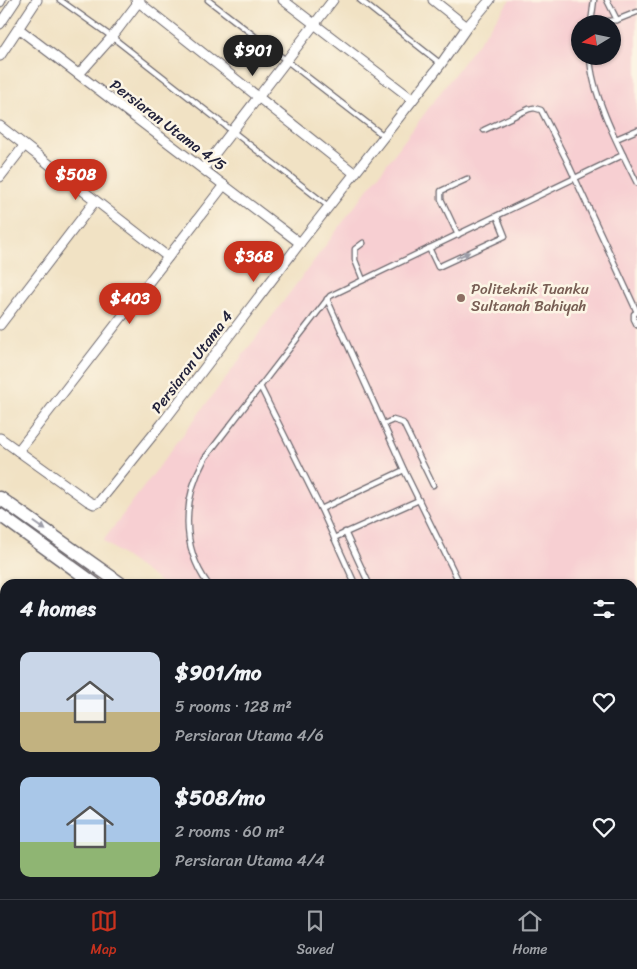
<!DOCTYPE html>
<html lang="en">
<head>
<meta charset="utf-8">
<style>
  :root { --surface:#171b24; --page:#20242c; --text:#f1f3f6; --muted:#9ea1a6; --line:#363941; --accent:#c8321e }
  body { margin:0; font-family:Sriracha,sans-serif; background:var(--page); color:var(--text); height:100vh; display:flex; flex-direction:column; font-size:19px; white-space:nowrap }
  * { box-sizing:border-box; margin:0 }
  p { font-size:16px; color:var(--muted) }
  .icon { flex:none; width:28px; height:28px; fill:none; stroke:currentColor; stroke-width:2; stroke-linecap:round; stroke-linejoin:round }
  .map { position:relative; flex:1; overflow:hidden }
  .sheet { position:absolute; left:0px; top:579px; width:638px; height:321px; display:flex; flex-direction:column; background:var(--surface); border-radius:15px 15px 0 0; box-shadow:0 1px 4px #0004 }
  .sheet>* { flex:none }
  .needle { width:32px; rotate:260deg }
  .fabs { position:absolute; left:571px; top:15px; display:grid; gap:10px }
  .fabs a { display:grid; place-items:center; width:50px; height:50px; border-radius:50%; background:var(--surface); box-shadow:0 1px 4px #0004; font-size:25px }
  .price { position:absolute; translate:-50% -42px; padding:0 11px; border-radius:18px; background:var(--accent); color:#fff; font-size:16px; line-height:32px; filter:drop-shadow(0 1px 2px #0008) }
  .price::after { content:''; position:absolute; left:50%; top:30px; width:15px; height:11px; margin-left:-8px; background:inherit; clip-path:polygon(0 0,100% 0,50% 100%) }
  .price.current { background:#222; color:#fff }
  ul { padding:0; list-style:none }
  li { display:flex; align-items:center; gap:15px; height:125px; padding:0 20px }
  li span { display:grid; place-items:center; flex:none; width:140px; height:100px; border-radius:10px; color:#555 }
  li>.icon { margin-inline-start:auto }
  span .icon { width:60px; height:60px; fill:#fffc; stroke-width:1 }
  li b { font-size:21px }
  h2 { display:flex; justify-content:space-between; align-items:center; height:60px; padding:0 20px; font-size:21px }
  .menu { display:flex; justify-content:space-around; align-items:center; height:70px; border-top:1px solid var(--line); background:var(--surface); font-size:14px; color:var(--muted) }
  .menu a { display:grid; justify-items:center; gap:2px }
  .menu .current { color:var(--accent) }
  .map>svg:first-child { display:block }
  .built { fill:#f7cfd2; fill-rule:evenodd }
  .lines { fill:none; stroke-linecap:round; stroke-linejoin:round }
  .lane-casing { stroke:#6a656b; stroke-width:7 }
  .street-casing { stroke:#6a656b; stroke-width:11 }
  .primary-casing { stroke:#6a656b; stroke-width:15 }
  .lane { stroke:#fff; stroke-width:4.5 }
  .street { stroke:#fff; stroke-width:9 }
  .primary { stroke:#fff; stroke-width:12 }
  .oneway { fill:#9c9ca7 }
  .education-dot { fill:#8d6e63; stroke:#fcf5e5; stroke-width:2 }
  .labels { text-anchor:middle; stroke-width:5; stroke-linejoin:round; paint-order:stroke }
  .street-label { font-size:15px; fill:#22223b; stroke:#fcf5e5 }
  .education-label { font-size:15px; fill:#785e54; stroke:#fcf5e5; text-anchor:start }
</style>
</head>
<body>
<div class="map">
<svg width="637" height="899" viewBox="0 0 637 899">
  <rect width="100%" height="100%" fill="#fcf5e5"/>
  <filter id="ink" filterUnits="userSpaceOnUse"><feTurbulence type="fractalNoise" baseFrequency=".02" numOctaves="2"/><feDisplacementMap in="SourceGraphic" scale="10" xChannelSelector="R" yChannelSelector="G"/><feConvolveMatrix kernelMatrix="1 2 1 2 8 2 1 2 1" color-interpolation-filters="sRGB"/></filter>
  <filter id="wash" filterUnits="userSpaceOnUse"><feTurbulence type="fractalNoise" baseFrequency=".0096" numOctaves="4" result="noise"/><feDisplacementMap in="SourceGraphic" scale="20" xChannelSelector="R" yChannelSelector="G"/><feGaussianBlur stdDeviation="1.12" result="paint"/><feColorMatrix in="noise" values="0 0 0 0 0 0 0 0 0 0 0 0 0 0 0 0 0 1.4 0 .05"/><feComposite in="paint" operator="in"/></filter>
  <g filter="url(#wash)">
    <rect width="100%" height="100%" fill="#f1e2c4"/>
    <g class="built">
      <path d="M510,0H637V899H605L599,895H632V584H163L103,541ZM580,24H612V56H580Z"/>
      <polygon points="5,631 5,895 492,895 497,899 0,899 0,637"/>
    </g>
  </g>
  <g filter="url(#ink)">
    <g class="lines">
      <g class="lane-casing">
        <g id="lane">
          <polyline points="60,0 112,37 328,206"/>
          <polyline points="208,0 384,136"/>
          <polyline points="360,0 441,64"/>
          <polyline points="607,0 617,20"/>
          <polyline points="591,23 594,0"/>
          <polyline points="592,23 617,20 637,12"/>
          <path d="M590,56C591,94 620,149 637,183"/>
          <polyline points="484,130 529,109 534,108 541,110 566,159 637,312"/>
          <polyline points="616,139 637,130"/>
          <polyline points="458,235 441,199 441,191 467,179"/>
          <polyline points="429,248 438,267 505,236 497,216"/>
          <polyline points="363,280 355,260 355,249 363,243"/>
          <polyline points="327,299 404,470 460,584"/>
          <polyline points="637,312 634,314 634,319 637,325"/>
          <polyline points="260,386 321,509 355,584"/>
          <polyline points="384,424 393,420 403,423 433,485"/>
          <polyline points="321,509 404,470"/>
          <polyline points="345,532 369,584"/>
          <polyline points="334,538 419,500"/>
          <path d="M208,584C180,545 183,498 205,458L330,296L623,155"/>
          <polyline points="632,746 637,744"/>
          <polyline points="632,779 637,777"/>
          <polyline points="632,846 637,840"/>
          <polyline points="632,866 637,869"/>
          <polyline points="632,889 637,893"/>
          <polyline points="326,895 331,899"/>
          <polyline points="434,895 440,899"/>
          <polyline points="485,895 486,899"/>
          <polyline points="571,895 573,899"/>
          <polyline points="62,899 65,895"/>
          <polyline points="178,899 181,895"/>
          <polyline points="372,899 375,895"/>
        </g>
      </g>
      <g class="street-casing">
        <g id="street">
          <polyline points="136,0 354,173"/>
          <polyline points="283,0 412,99"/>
          <polyline points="433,0 467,27"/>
          <polyline points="0,2 1,0"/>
          <polyline points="0,24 16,0"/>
          <polyline points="19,29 300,243"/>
          <polyline points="0,56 37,0"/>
          <polyline points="79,74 112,37 140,0"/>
          <polyline points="0,126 168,257"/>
          <polyline points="203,169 333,0"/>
          <polyline points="0,177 24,146"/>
          <polyline points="0,325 95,201"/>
          <polyline points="0,438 88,501 94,504 99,502 161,425 300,243 441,64 467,27 490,0"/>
          <polyline points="18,451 224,185"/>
        </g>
      </g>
      <g class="primary-casing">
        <g id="primary">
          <polyline points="0,498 121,584"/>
          <polyline points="0,515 95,584"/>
          <polyline points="527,895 532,899"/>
          <polyline points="554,895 559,899"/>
        </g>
      </g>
      <use href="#lane" class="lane"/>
      <use href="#street" class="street"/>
      <use href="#primary" class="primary"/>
    </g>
    <defs><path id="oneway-solid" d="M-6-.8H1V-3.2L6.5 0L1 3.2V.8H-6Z" transform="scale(1.25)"/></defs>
    <g class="oneway">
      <use href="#oneway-solid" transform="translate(463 255) rotate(-24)"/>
      <use href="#oneway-solid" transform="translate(40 526) rotate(35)"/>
    </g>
  </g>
  <circle class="education-dot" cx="461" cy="298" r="5"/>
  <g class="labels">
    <g class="street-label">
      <text transform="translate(168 125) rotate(37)" y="5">Persiaran Utama 4/5</text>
      <text transform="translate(192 362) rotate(-53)" y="5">Persiaran Utama 4</text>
    </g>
    <g class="education-label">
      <text x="471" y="294">Politeknik Tuanku<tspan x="471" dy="17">Sultanah Bahiyah</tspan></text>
    </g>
  </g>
</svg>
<div class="fabs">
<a><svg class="needle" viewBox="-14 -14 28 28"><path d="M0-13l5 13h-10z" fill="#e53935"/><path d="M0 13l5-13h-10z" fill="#9ea1a6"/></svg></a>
</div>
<b class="price current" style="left:253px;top:77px">$901</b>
<b class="price" style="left:76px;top:201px">$508</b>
<b class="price" style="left:254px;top:283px">$368</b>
<b class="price" style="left:130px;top:325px">$403</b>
<section class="sheet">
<h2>4 homes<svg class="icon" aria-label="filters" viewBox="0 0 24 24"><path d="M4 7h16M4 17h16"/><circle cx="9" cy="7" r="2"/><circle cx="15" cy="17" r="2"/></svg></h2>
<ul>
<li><span style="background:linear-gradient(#c9d6e8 60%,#c2b280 0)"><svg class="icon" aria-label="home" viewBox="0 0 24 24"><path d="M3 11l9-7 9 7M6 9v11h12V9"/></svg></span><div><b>$901/mo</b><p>5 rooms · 128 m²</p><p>Persiaran Utama 4/6</p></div><svg class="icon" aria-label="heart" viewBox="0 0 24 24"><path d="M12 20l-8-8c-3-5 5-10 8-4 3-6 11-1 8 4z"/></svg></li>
<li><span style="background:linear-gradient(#a9c7e8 65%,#8fb573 0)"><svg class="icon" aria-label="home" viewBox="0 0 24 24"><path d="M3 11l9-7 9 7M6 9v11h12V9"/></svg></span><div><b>$508/mo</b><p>2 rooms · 60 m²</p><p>Persiaran Utama 4/4</p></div><svg class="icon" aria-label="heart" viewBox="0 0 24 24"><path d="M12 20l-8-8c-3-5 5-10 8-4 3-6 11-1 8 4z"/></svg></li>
</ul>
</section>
</div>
<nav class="menu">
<a class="current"><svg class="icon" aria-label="map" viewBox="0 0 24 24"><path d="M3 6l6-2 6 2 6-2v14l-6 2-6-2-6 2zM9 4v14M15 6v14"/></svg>Map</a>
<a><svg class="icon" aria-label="saved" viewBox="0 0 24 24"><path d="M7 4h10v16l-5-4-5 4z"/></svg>Saved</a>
<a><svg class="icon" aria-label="home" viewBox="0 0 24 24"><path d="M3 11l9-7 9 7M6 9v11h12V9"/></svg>Home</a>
</nav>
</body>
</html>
